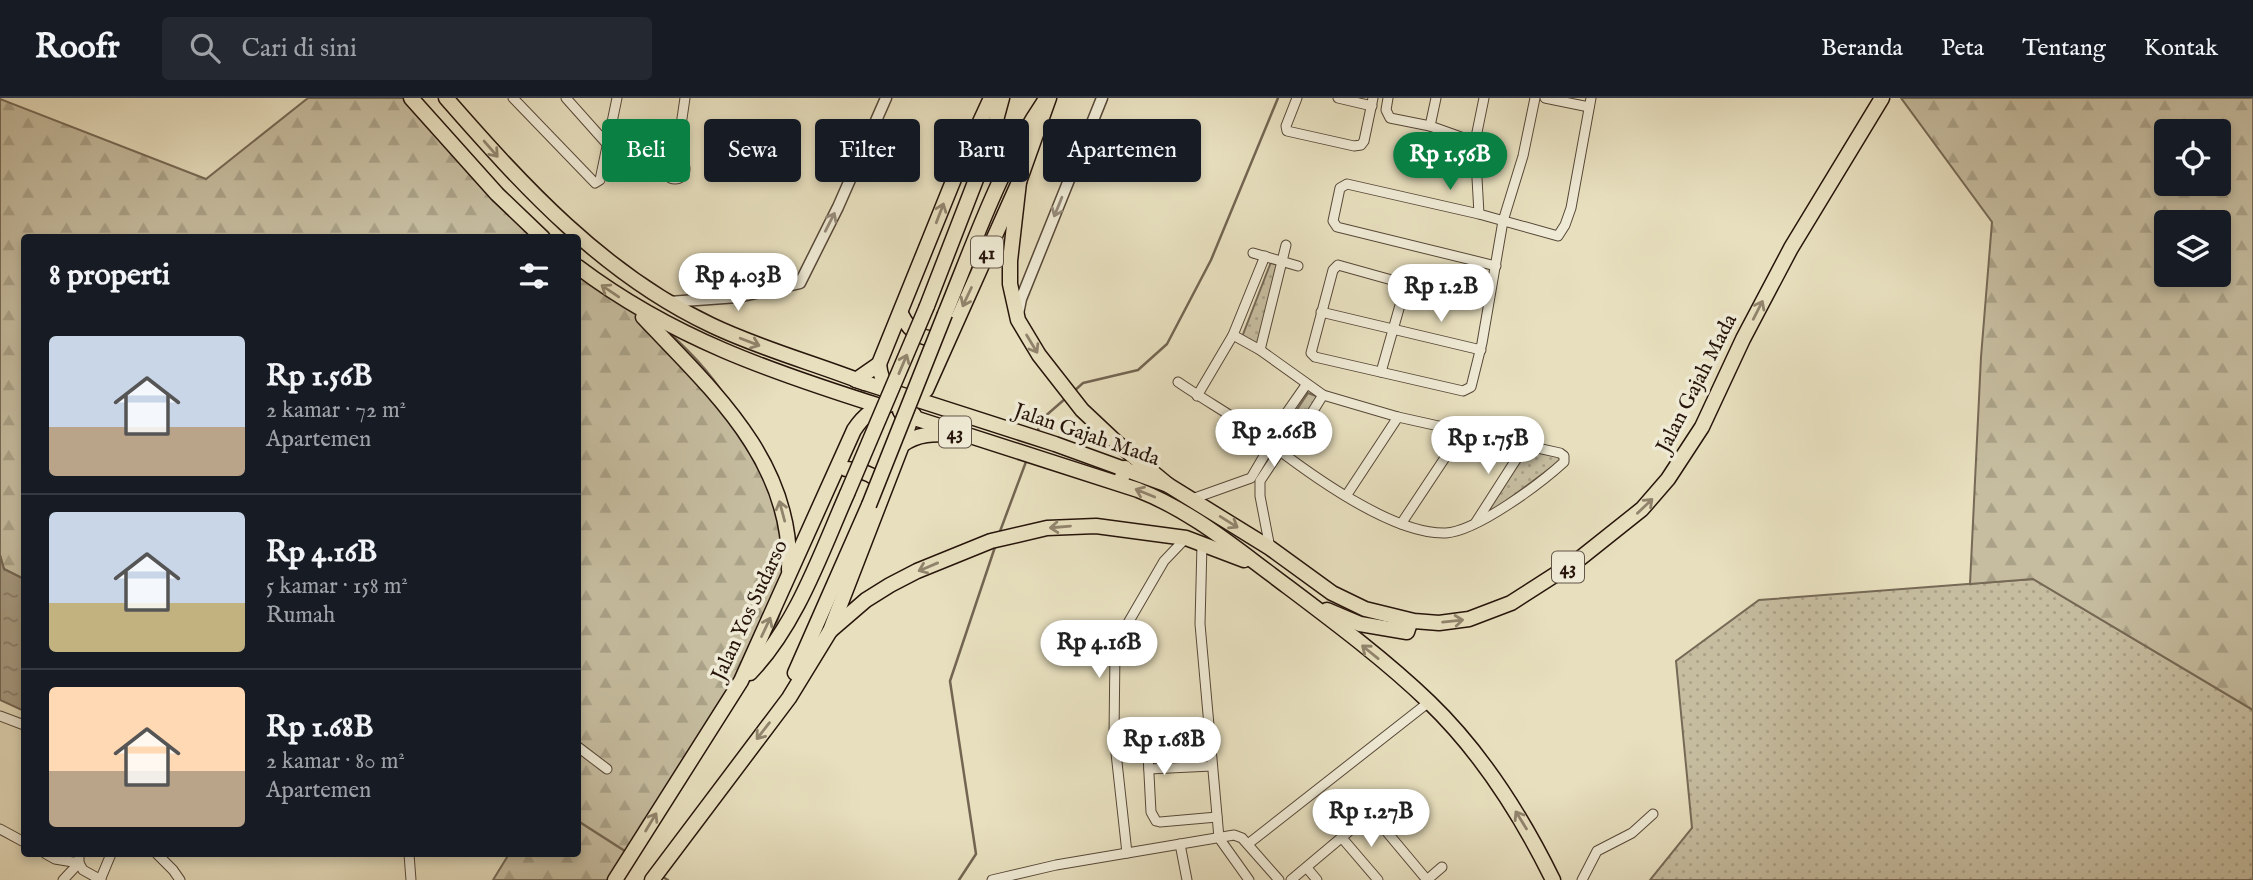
<!DOCTYPE html>
<html lang="id">
<head>
<meta charset="utf-8">
<style>
  :root { --surface:#171b24; --page:#242831; --text:#f1f3f6; --muted:#9ea1a6; --line:#363941; --accent:#0b8043 }
  body { margin:0; font-family:"IM FELL English",serif; background:var(--page); color:var(--text); height:100vh; display:flex; flex-direction:column; font-size:26px; white-space:nowrap }
  * { box-sizing:border-box; margin:0 }
  p { font-size:23px; color:var(--muted) }
  .icon { flex:none; width:38px; height:38px; fill:none; stroke:currentColor; stroke-width:2; stroke-linecap:round; stroke-linejoin:round }
  .map { position:relative; flex:1; overflow:hidden }
  .drawer { position:absolute; left:21px; top:136px; width:560px; height:623px; display:flex; flex-direction:column; background:var(--surface); border-radius:7px; box-shadow:0 4px 10px #0003 }
  .drawer>* { flex:none }
  .guide { position:absolute; left:602px; top:21px; width:665px; height:63px; display:flex; gap:14px }
  .fabs { position:absolute; left:2154px; top:21px; display:grid; gap:14px }
  .fabs a { display:grid; place-items:center; width:77px; height:77px; border-radius:7px; background:var(--surface); box-shadow:0 4px 10px #0003; font-size:35px }
  .price { position:absolute; translate:-50% -60px; padding:0 16px; border-radius:24px; background:#fff; color:#222; font-size:23px; line-height:46px; filter:drop-shadow(0 2px 4px #0008) }
  .price::after { content:''; position:absolute; left:50%; top:42px; width:21px; height:16px; margin-left:-10px; background:inherit; clip-path:polygon(0 0,100% 0,50% 100%) }
  .price.active { background:var(--accent); color:#fff }
  ul { padding:0; list-style:none }
  li { display:flex; align-items:center; gap:21px; height:175px; padding:0 28px }
  li+li { border-top:2px solid var(--line) }
  li span { display:grid; place-items:center; flex:none; width:196px; height:140px; border-radius:7px; color:#555 }
  li>.icon { margin-inline-start:auto }
  span .icon { width:84px; height:84px; fill:#fffc; stroke-width:1 }
  li b { font-size:30px }
  h2 { display:flex; justify-content:space-between; align-items:center; height:84px; padding:0 28px; font-size:30px }
  .tag { padding:0 24px; border-radius:7px; background:var(--surface); box-shadow:0 4px 10px #0003; font-size:24px; line-height:63px }
  .tag.active { background:var(--accent); color:#fff }
  header { display:flex; align-items:center; gap:42px; box-sizing:border-box; height:98px; padding:0 35px; background:var(--surface); border-bottom:2px solid var(--line) }
  header strong { font-size:33px }
  nav { display:flex; gap:38px; margin-inline-start:auto; font-size:24px }
  .search { width:490px; height:63px; background:var(--page); display:flex; align-items:center; gap:18px; box-sizing:border-box; padding:0 24px; border-radius:7px; color:var(--muted); font-size:26px }
  .map>svg:first-child { display:block }
  .green { fill:url(#green-dots); stroke:#766956; stroke-width:2 }
  .forest { fill:url(#forest-firs); stroke:#766956; stroke-width:2; fill-rule:evenodd }
  .water { fill:url(#water-ripples); stroke:#736552; stroke-width:2 }
  .lines { fill:none; stroke-linecap:round; stroke-linejoin:round }
  .stream { stroke:#736552; stroke-width:2.5 }
  .minor-casing { stroke:#574838; stroke-width:11 }
  .tertiary-casing { stroke:#574838; stroke-width:13 }
  .primary-casing { stroke:#27150b; stroke-width:17 }
  .trunk-casing { stroke:#27150b; stroke-width:17 }
  .minor { stroke:#efead5; stroke-width:9 }
  .tertiary { stroke:#efead5; stroke-width:10 }
  .primary { stroke:#e7dfbe; stroke-width:14 }
  .trunk { stroke:#e7dfbe; stroke-width:14 }
  .primary-bridge-casing { stroke:#27150b; stroke-width:17; stroke-linecap:butt }
  .primary-bridge { stroke:#e7dfbe; stroke-width:14 }
  .oneway { stroke:#91846d }
  .oneway2 { stroke:#958a7a }
  .labels { text-anchor:middle; stroke-width:7; stroke-linejoin:round; paint-order:stroke }
  .shield { fill:#efead5; stroke:#635548; stroke-width:2 }
  .shield-label { font-size:19px; font-weight:bold; fill:#27150b }
  .street-label { font-size:21px; fill:#27150b; stroke:#efead5 }
</style>
</head>
<body>
<header>
<strong>Roofr</strong>
<div class="search"><svg class="icon" aria-label="search" viewBox="0 0 24 24"><circle cx="10" cy="10" r="6"/><path d="M15 15l6 6"/></svg>Cari di sini</div>
<nav><a>Beranda</a><a>Peta</a><a>Tentang</a><a>Kontak</a></nav>
</header>
<div class="map">
<svg width="2253" height="782" viewBox="0 0 2253 782">
  <defs>
    <pattern id="green-dots" width="8" height="8" patternUnits="userSpaceOnUse" patternTransform="scale(1.75)"><rect width="8" height="8" fill="#c6bda0"/><path d="M2 2h.1M6 6h.1" fill="none" stroke="#aaa288" stroke-width="1.8" stroke-linecap="round"/></pattern>
    <pattern id="forest-firs" width="22" height="20" patternUnits="userSpaceOnUse" patternTransform="scale(1.75)"><rect width="22" height="20" fill="#c6bda0"/><path d="M5 1l3.5 6h-7zM16 11l3.5 6h-7z" fill="#aaa288"/></pattern>
    <pattern id="water-ripples" width="26" height="14" patternUnits="userSpaceOnUse" patternTransform="scale(1.75)"><rect width="26" height="14" fill="#a69a81"/><path d="M2 4q2-2 4 0t4 0M15 11q2-2 4 0t4 0" fill="none" stroke="#877c68"/></pattern>
  </defs>
  <rect width="100%" height="100%" fill="#e7dfbe"/>
  <filter id="stains"><feTurbulence type="fractalNoise" baseFrequency=".00286" numOctaves="4"/><feColorMatrix values="0 0 0 0 .2 0 0 0 0 .09 0 0 0 0 .02 0 0 0 .5 -.17"/></filter>
  <radialGradient id="worn" r=".72"><stop offset=".6" stop-color="#630" stop-opacity="0"/><stop offset="1" stop-color="#630" stop-opacity=".3"/></radialGradient>
  <g class="green">
    <polygon points="1271,164 1280,168 1261,248 1242,239"/>
    <polygon points="1308,295 1324,301 1290,355 1275,345"/>
    <polygon points="1527,352 1562,359 1560,363 1497,410 1487,413"/>
    <polygon points="2033,481 2253,612 2253,782 1650,782 1692,730 1676,563 1759,502"/>
  </g>
  <g class="forest">
    <polygon points="308,0 418,0 492,83 552,140 24,140 24,481 4,471 0,457 0,1 206,81"/>
    <path d="M1901,0H2253V612L2033,481L1970,486L1981,259L1992,124ZM2219,33V86H2166V33ZM2219,124V177H2166V124Z"/>
    <path d="M578,164C618,195 663,224 697,262C746,316 776,386 783,459C784,470 787,484 785,496C783,509 777,523 773,536L615,782H493L509,756H578Z"/>
  </g>
  <polygon class="water" points="0,457 4,471 24,481 24,613 0,602"/>
  <g class="lines">
    <g class="stream">
      <polyline points="1073,294 1083,285 1138,272 1167,246 1211,162 1278,0"/>
      <polyline points="1037,335 1042,321 1066,300"/>
      <polyline points="999,436 1027,361"/>
      <polyline points="578,723 628,755"/>
      <polyline points="661,778 668,782"/>
      <polyline points="959,782 976,756 950,583 996,446"/>
    </g>
    <g class="minor-casing">
      <g id="minor">
        <polyline points="513,0 595,85 600,82 617,0"/>
        <polyline points="566,0 607,46"/>
        <polyline points="1297,0 1286,28 1287,33 1354,48 1361,47 1364,43 1373,0"/>
        <polyline points="1338,0 1372,8"/>
        <polyline points="1388,0 1386,12 1390,20 1430,28 1475,44"/>
        <polyline points="1545,0 1589,9"/>
        <polyline points="1430,28 1436,0"/>
        <polyline points="676,61 685,0"/>
        <circle cx="675" cy="71" r="10"/>
        <polyline points="1479,116 1475,44 1484,0"/>
        <polyline points="1253,155 1298,168"/>
        <polyline points="1496,168 1337,129 1333,123 1340,90 1347,86 1479,116 1558,138 1565,127 1571,110 1591,0"/>
        <polyline points="1489,204 1406,186 1338,167 1333,172 1311,255 1315,259 1463,293 1471,289 1482,245 1503,123 1523,58 1535,0"/>
        <polyline points="1321,214 1481,252"/>
        <polyline points="1260,252 1286,147"/>
        <polyline points="1381,274 1406,186"/>
        <path d="M1178,284C1207,304 1239,321 1267,343C1308,375 1393,437 1446,435C1477,433 1540,386 1564,364V358L1560,355L1398,319L1323,297L1260,252L1233,237"/>
        <polyline points="1197,298 1233,237 1265,158"/>
        <polyline points="1267,343 1306,287"/>
        <polyline points="1286,356 1323,297"/>
        <polyline points="1346,398 1398,319"/>
        <polyline points="1192,401 1251,380 1271,346"/>
        <polyline points="1476,424 1526,346"/>
        <polyline points="1401,426 1462,334"/>
        <polyline points="1202,446 1200,526 1219,740 1249,782"/>
        <polyline points="1270,450 1260,398 1260,383 1280,353"/>
        <polyline points="0,618 24,627"/>
        <polyline points="1209,628 1154,633 1147,638 1151,714 1156,723 1160,724 1217,719"/>
        <polyline points="578,649 607,671"/>
        <polyline points="1149,671 1212,668"/>
        <polyline points="1371,715 1427,782"/>
        <polyline points="0,731 24,744"/>
        <polyline points="1342,740 1378,782"/>
        <polyline points="1180,746 1187,782"/>
        <polyline points="1248,746 1429,604"/>
        <polyline points="1127,755 1114,637 1115,553 1121,537 1164,463 1186,440"/>
        <polyline points="46,756 55,761 79,765 83,772 101,782"/>
        <polyline points="157,756 173,772 180,782"/>
        <polyline points="409,756 411,782"/>
        <polyline points="1307,770 1317,782"/>
        <polyline points="101,780 111,756"/>
        <polyline points="63,782 79,765 79,756"/>
        <polyline points="992,782 1056,767 1234,737 1242,740 1279,782"/>
        <polyline points="1291,782 1385,703"/>
        <polyline points="1427,782 1442,769"/>
        <polyline points="1582,782 1597,753 1632,735 1653,716"/>
      </g>
    </g>
    <g class="tertiary-casing">
      <g id="tertiary">
        <polyline points="669,204 738,199 800,185 838,109 886,0"/>
        <polyline points="1018,216 1021,201 1102,0"/>
      </g>
    </g>
    <g class="primary-casing">
      <g id="primary">
        <polyline points="411,0 497,96 543,140"/>
        <path d="M446,0C523,88 603,176 711,227C761,251 814,265 865,285"/>
        <path d="M578,169C672,240 772,274 883,309"/>
        <polyline points="927,208 989,48 1002,0"/>
        <path d="M945,216C975,143 1001,66 1046,1"/>
        <path d="M643,219C711,291 793,363 789,472"/>
        <polyline points="856,282 1055,346 1168,387 1270,450 1332,495 1365,511 1414,523 1439,525 1469,521 1511,505 1578,462 1642,411 1668,381 1702,329 1743,241 1791,150 1882,0"/>
        <polyline points="900,313 909,326 902,347"/>
        <path d="M846,371C861,372 877,376 884,391"/>
        <path d="M750,575C796,528 821,455 847,396"/>
        <polyline points="795,575 869,407"/>
        <path d="M615,782L741,583L854,332C864,317 874,309 892,306"/>
        <path d="M652,782L789,600L830,533L902,347C919,334 937,336 958,337"/>
      </g>
    </g>
    <g class="trunk-casing">
      <g id="trunk">
        <polyline points="1019,84 1010,163 1010,186 1018,222 1039,257 1082,312 1116,344 1168,387"/>
        <path d="M901,216C910,235 926,246 946,237"/>
        <path d="M879,266C881,289 896,304 914,317"/>
        <polyline points="856,282 879,266 956,76 991,0"/>
        <polyline points="911,298 926,292 1019,84 1049,0"/>
        <path d="M902,316L1138,392C1189,412 1229,445 1272,477C1325,517 1381,558 1429,604C1480,653 1522,719 1553,782"/>
        <polyline points="1120,385 1125,370"/>
        <polyline points="1327,512 1360,526 1407,534 1409,528 1399,522"/>
        <polyline points="830,533 866,502 890,487 917,473 991,443 1047,430 1096,428 1186,440 1244,462"/>
      </g>
    </g>
    <use href="#minor" class="minor"/>
    <use href="#tertiary" class="tertiary"/>
    <use href="#primary" class="primary"/>
    <use href="#trunk" class="trunk"/>
    <g class="primary-bridge-casing">
      <g id="primary-bridge">
        <polyline points="847,396 927,208"/>
        <polyline points="869,407 945,216"/>
      </g>
    </g>
    <use href="#primary-bridge" class="primary-bridge"/>
  </g>
  <defs><path id="oneway-shaft" d="M-6 0H5M1.5-3L5.5 0L1.5 3" fill="none" stroke-width="1.6" stroke-linecap="round" stroke-linejoin="round" transform="scale(1.75)"/></defs>
  <g class="oneway">
    <use href="#oneway-shaft" transform="translate(491 51) rotate(49)"/>
    <use href="#oneway-shaft" transform="translate(940 115) rotate(-69)"/>
    <use href="#oneway-shaft" transform="translate(610 193) rotate(-146)"/>
    <use href="#oneway-shaft" transform="translate(967 199) rotate(115)"/>
    <use href="#oneway-shaft" transform="translate(1758 212) rotate(-63)"/>
    <use href="#oneway-shaft" transform="translate(750 244) rotate(21)"/>
    <use href="#oneway-shaft" transform="translate(1032 246) rotate(59)"/>
    <use href="#oneway-shaft" transform="translate(903 266) rotate(-67)"/>
    <use href="#oneway-shaft" transform="translate(1145 395) rotate(-158)"/>
    <use href="#oneway-shaft" transform="translate(1645 408) rotate(-44)"/>
    <use href="#oneway-shaft" transform="translate(782 413) rotate(-105)"/>
    <use href="#oneway-shaft" transform="translate(1229 424) rotate(32)"/>
    <use href="#oneway-shaft" transform="translate(1060 429) rotate(175)"/>
    <use href="#oneway-shaft" transform="translate(928 469) rotate(157)"/>
    <use href="#oneway-shaft" transform="translate(1453 523) rotate(-6)"/>
    <use href="#oneway-shaft" transform="translate(766 529) rotate(-65)"/>
    <use href="#oneway-shaft" transform="translate(1370 554) rotate(-141)"/>
    <use href="#oneway-shaft" transform="translate(763 633) rotate(128)"/>
    <use href="#oneway-shaft" transform="translate(1521 722) rotate(-122)"/>
    <use href="#oneway-shaft" transform="translate(651 724) rotate(-59)"/>
  </g>
  <g class="oneway2">
    <use href="#oneway-shaft" transform="translate(1058 109) rotate(112)"/>
    <use href="#oneway-shaft" transform="translate(830 124) rotate(-63)"/>
  </g>
  <g class="labels">
    <g class="shield">
      <rect x="971" y="138.5" width="32" height="31" rx="5"/>
      <rect x="939" y="318.5" width="32" height="31" rx="5"/>
      <rect x="1552" y="453.5" width="32" height="31" rx="5"/>
    </g>
    <g class="shield-label">
      <text x="987" y="161">41</text>
      <text x="955" y="341">43</text>
      <text x="1568" y="476">43</text>
    </g>
    <g class="street-label">
      <text transform="translate(1696 285) rotate(-63)" y="7">Jalan Gajah Mada</text>
      <text transform="translate(1087 336) rotate(19)" y="7">Jalan Gajah Mada</text>
      <text transform="translate(749 512) rotate(-65)" y="7">Jalan Yos Sudarso</text>
    </g>
  </g>
  <rect width="100%" height="100%" filter="url(#stains)"/>
  <rect width="100%" height="100%" fill="url(#worn)"/>
</svg>
<div class="fabs">
<a><svg class="icon" aria-label="locate" viewBox="0 0 24 24"><circle cx="12" cy="12" r="6"/><path d="M12 2v4M12 18v4M2 12h4M18 12h4"/></svg></a>
<a><svg class="icon" aria-label="layers" viewBox="0 0 24 24"><path d="M12 4l9 5-9 5-9-5zM3 14l9 5 9-5"/></svg></a>
</div>
<b class="price active" style="left:1450px;top:94px">Rp 1.56B</b>
<b class="price" style="left:738px;top:215px">Rp 4.03B</b>
<b class="price" style="left:1441px;top:226px">Rp 1.2B</b>
<b class="price" style="left:1274px;top:371px">Rp 2.66B</b>
<b class="price" style="left:1488px;top:378px">Rp 1.75B</b>
<b class="price" style="left:1099px;top:582px">Rp 4.16B</b>
<b class="price" style="left:1164px;top:679px">Rp 1.68B</b>
<b class="price" style="left:1371px;top:751px">Rp 1.27B</b>
<div class="guide">
<a class="tag active">Beli</a>
<a class="tag">Sewa</a>
<a class="tag">Filter</a>
<a class="tag">Baru</a>
<a class="tag">Apartemen</a>
</div>
<section class="drawer">
<h2>8 properti<svg class="icon" aria-label="filters" viewBox="0 0 24 24"><path d="M4 7h16M4 17h16"/><circle cx="9" cy="7" r="2"/><circle cx="15" cy="17" r="2"/></svg></h2>
<ul>
<li><span style="background:linear-gradient(#c9d6e8 65%,#b9a48a 0)"><svg class="icon" aria-label="home" viewBox="0 0 24 24"><path d="M3 11l9-7 9 7M6 9v11h12V9"/></svg></span><div><b>Rp 1.56B</b><p>2 kamar · 72 m²</p><p>Apartemen</p></div></li>
<li><span style="background:linear-gradient(#c9d6e8 65%,#c2b280 0)"><svg class="icon" aria-label="home" viewBox="0 0 24 24"><path d="M3 11l9-7 9 7M6 9v11h12V9"/></svg></span><div><b>Rp 4.16B</b><p>5 kamar · 158 m²</p><p>Rumah</p></div></li>
<li><span style="background:linear-gradient(#ffd9b3 60%,#b9a48a 0)"><svg class="icon" aria-label="home" viewBox="0 0 24 24"><path d="M3 11l9-7 9 7M6 9v11h12V9"/></svg></span><div><b>Rp 1.68B</b><p>2 kamar · 80 m²</p><p>Apartemen</p></div></li>
</ul>
</section>
</div>
</body>
</html>
